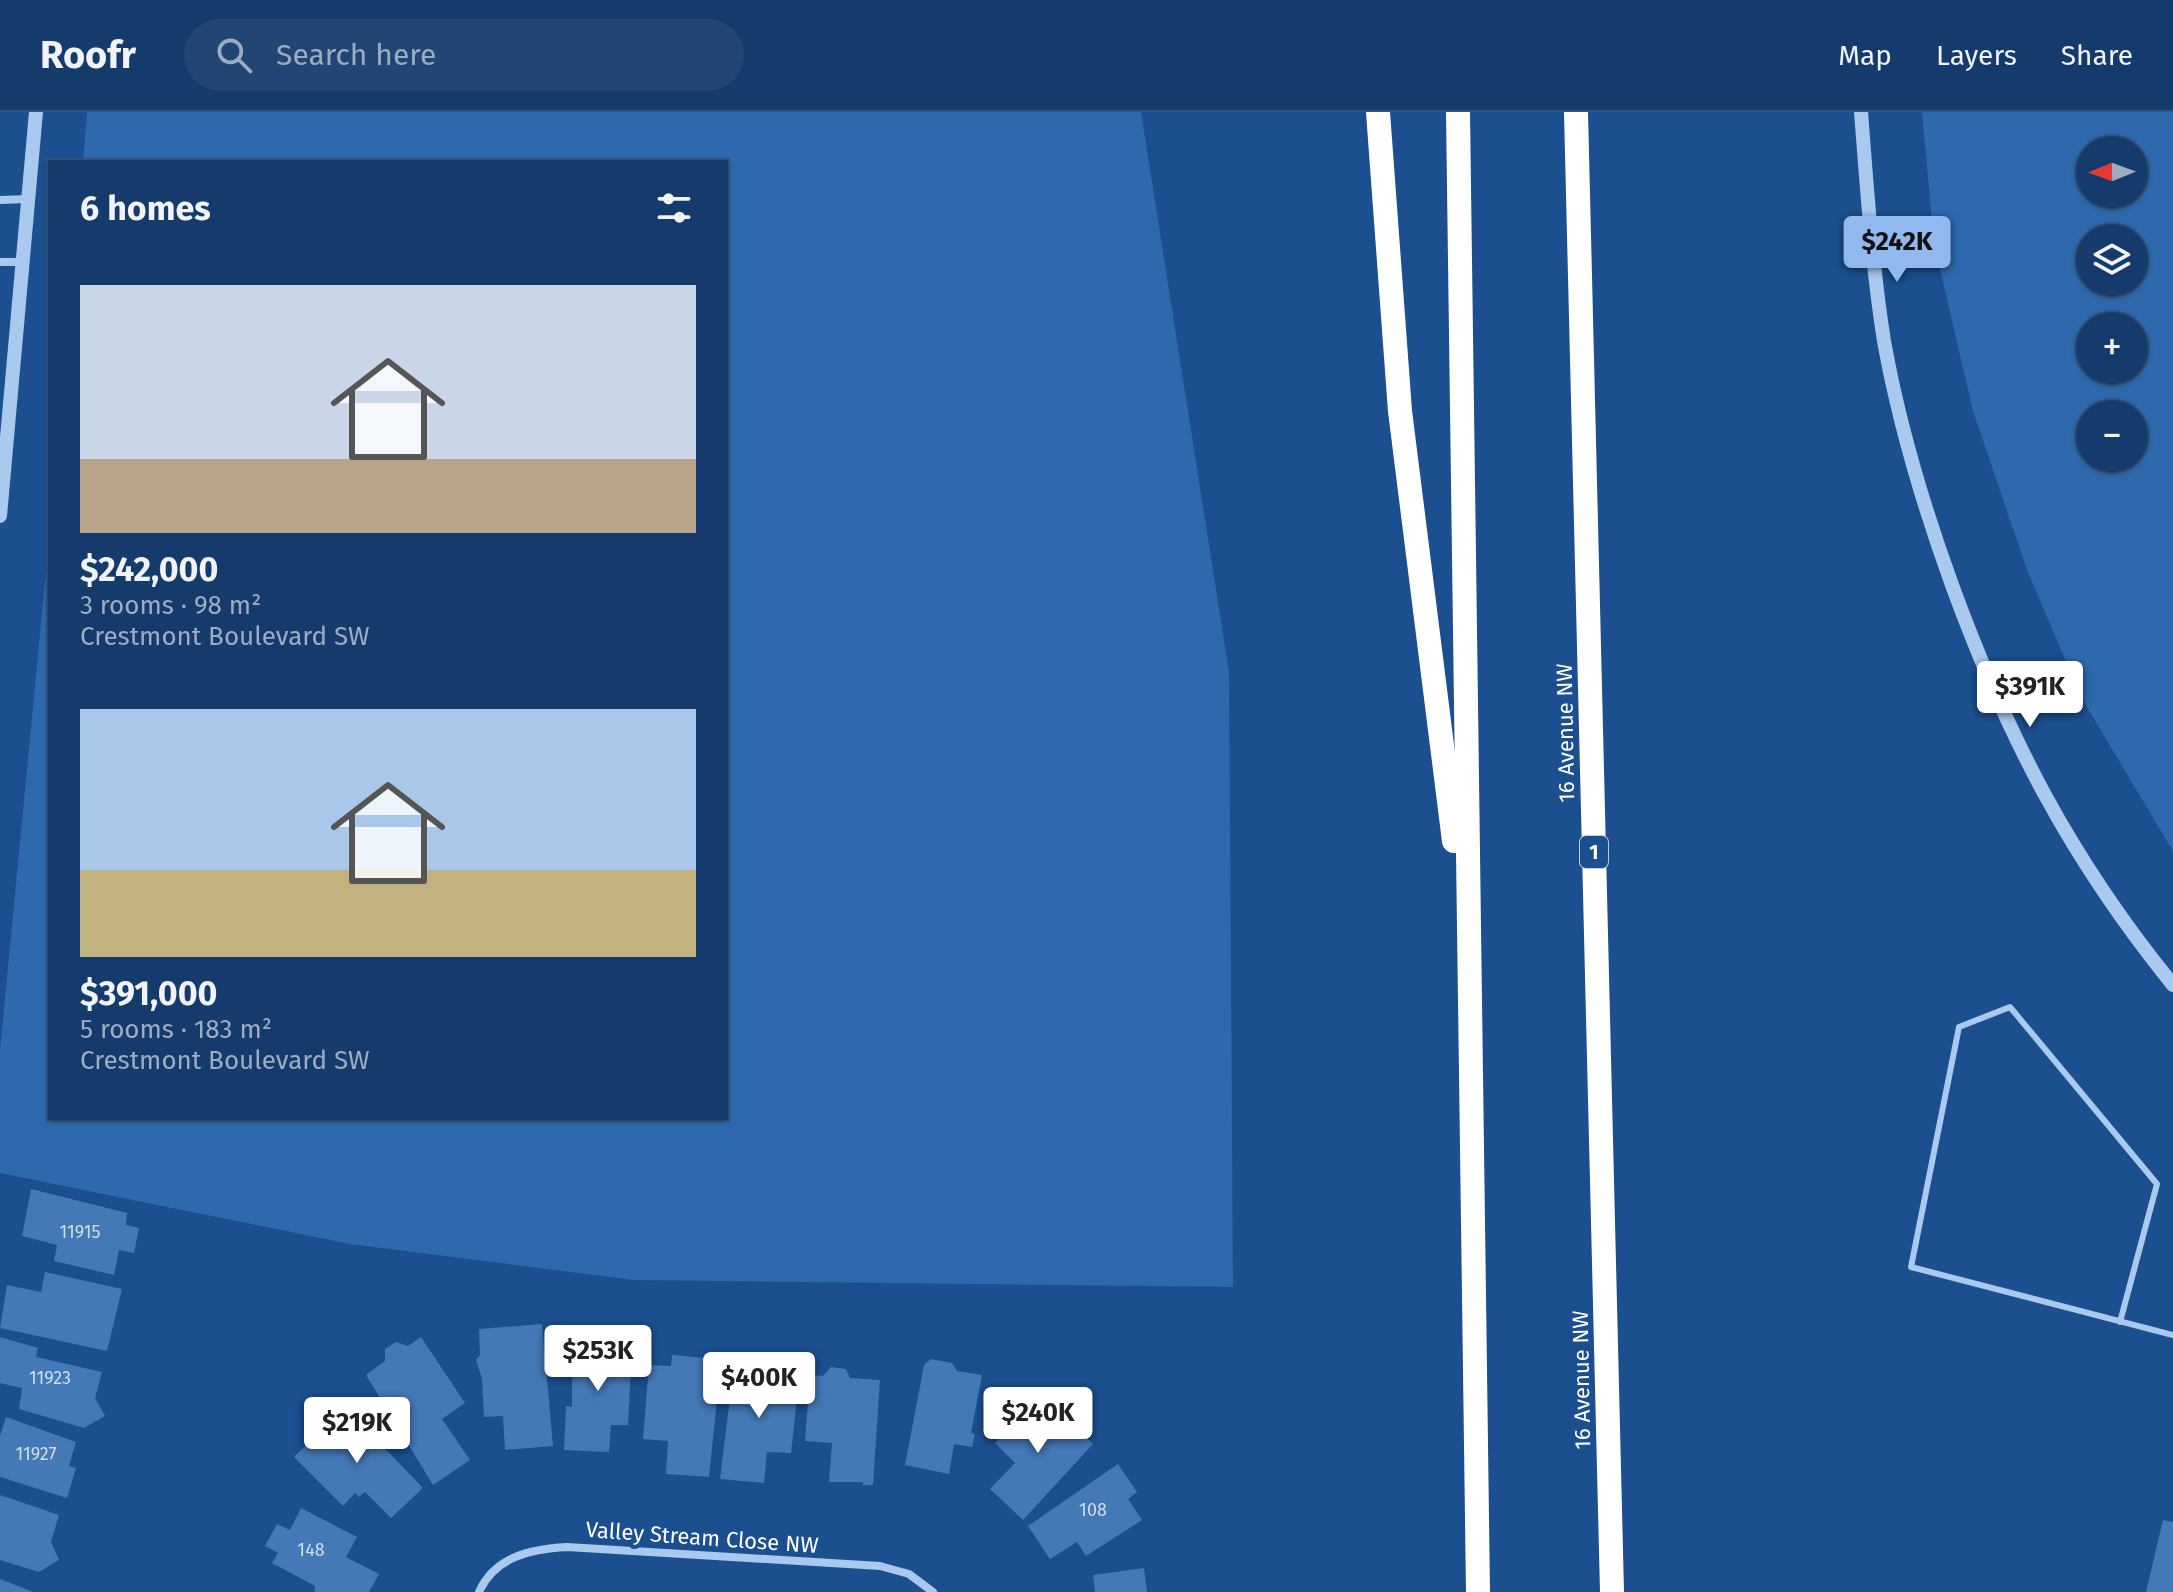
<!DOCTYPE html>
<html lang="en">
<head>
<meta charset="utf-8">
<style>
  :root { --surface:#143b6b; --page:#214673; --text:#f1f3f6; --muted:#9dadc1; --line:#33557e; --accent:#90b9f0 }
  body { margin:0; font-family:"Fira Sans",sans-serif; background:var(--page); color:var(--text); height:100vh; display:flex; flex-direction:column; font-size:30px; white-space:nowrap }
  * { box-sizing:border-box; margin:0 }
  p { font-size:26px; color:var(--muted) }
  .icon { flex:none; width:44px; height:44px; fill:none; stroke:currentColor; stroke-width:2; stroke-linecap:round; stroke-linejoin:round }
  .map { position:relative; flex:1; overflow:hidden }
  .sheet { position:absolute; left:48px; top:48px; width:680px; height:960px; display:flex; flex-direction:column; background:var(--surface); border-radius:0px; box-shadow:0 2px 6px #0004,0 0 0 2px var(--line) }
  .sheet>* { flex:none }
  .needle { width:52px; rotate:269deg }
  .controls { position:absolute; left:2076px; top:24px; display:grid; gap:16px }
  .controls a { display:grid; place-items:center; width:72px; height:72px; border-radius:50%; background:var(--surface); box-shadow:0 2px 6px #0004,0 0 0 2px var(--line); font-size:40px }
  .price { position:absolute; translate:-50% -68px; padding:0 18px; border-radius:8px; background:#fff; color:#222; font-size:26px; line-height:52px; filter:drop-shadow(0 2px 4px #0008) }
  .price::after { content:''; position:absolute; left:50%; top:48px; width:24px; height:18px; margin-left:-12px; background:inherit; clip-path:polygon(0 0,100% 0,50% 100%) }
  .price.selected { background:var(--accent); color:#111 }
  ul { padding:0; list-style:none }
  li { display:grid; align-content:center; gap:16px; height:424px; padding:0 32px }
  li span { display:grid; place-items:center; height:248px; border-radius:0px; color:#555 }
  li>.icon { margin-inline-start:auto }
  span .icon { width:144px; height:144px; fill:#fffc; stroke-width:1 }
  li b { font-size:34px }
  h2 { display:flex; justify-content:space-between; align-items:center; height:96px; padding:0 32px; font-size:34px }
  header { display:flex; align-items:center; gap:48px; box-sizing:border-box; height:112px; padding:0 40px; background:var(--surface); border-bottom:2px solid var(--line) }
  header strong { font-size:38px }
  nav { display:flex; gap:44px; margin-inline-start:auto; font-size:28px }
  .search { width:560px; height:72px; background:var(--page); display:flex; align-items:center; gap:20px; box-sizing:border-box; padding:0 28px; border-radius:44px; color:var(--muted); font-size:30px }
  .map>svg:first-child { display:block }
  .green { fill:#2e69ad; fill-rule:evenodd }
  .building { fill:#4478b7 }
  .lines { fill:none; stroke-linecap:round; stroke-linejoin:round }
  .service { stroke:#a9c9ee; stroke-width:6 }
  .minor { stroke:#a9c9ee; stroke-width:8 }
  .tertiary { stroke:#a9c9ee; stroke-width:14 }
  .motorway { stroke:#fff; stroke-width:24 }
  .labels { text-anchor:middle; stroke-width:8; stroke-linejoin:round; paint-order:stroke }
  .number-label { font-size:18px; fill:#d0dded }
  .shield { fill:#1b4f8f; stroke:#bbcadd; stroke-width:2 }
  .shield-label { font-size:20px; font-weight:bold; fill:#fff }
  .street-label { font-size:22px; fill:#fff; stroke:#1b4f8f }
</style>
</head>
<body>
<header>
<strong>Roofr</strong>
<div class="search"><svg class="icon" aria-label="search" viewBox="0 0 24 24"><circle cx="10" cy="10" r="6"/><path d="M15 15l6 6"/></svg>Search here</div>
<nav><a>Map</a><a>Layers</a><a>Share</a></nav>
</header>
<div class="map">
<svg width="2173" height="1480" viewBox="0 0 2173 1480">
  <rect width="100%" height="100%" fill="#1b4f8f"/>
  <g class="green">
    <polygon points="87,0 1141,0 1229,560 1233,1175 634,1168 350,1132 0,1061 0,939 50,417 50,1006 726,1006 726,50 83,50"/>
    <path d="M1922,0H2173V739L2082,587L2027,458L1973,299L1934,131ZM2134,38V82H2090V38ZM2134,126V170H2090V126ZM2090,214H2134V258H2090ZM2134,302V346H2090V302Z"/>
  </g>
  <g class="building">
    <polygon points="31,1077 127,1101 126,1113 139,1116 134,1141 119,1138 114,1163 54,1149 57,1133 22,1124"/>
    <polygon points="45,1160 122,1177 107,1239 0,1216 7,1173 41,1180"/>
    <polygon points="542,1212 553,1334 505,1338 503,1304 484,1305 482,1267 476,1248 480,1243 479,1217"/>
    <polygon points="578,1222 610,1223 610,1234 632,1236 628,1313 611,1313 609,1340 564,1338 566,1294 572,1295 572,1261"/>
    <polygon points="0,1225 38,1236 36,1245 102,1260 95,1286 105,1304 84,1316 19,1297 22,1276 0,1271"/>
    <polygon points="421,1225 465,1291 442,1307 470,1348 433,1373 366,1263 385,1249 385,1237 396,1230 408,1234"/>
    <polygon points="672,1243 706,1246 705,1257 720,1259 709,1365 666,1362 668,1329 643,1327 649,1253 671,1254"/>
    <polygon points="931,1247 952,1251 957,1259 982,1263 971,1321 975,1322 972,1335 954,1332 949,1362 905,1353 924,1253"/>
    <polygon points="734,1253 800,1258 791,1341 767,1340 764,1371 720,1367"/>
    <polygon points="831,1255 846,1257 850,1266 880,1268 873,1373 863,1373 863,1370 829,1370 832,1331 805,1329 810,1263 823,1264"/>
    <polygon points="1040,1281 1093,1332 1023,1408 990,1377 1015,1351 995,1331"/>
    <polygon points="345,1295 423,1376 391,1406 365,1380 359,1385 355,1381 343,1394 294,1345"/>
    <polygon points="6,1305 76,1330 69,1354 76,1356 67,1386 0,1365 0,1324"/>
    <polygon points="1118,1352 1137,1380 1128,1387 1142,1408 1086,1444 1077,1430 1050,1447 1028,1414"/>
    <polygon points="0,1383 59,1403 51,1430 59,1448 39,1460 0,1448"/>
    <polygon points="301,1396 357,1425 346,1445 379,1462 369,1480 315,1480 315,1474 272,1451 278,1441 265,1434 277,1412 290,1418"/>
    <polygon points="2163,1408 2173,1410 2173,1480 2146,1480"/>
    <polygon points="1144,1456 1147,1480 1095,1480 1093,1463"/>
    <polygon points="0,1467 33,1480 0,1480"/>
  </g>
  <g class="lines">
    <polyline class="service" points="2120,1210 2157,1072 2010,895 1959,915 1911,1155 2173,1223"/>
    <g class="minor">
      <polyline points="0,88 29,87"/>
      <polyline points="0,150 23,150"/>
      <path d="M479,1480C495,1444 532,1437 567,1435L880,1454L909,1462L933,1480"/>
    </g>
    <g class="tertiary">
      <path d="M1861,0C1867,76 1872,153 1884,229C1899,313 1923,393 1952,473C2008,626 2070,746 2173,873"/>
      <polyline points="0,404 36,0"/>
    </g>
    <g class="motorway">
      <polyline points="1378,0 1400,299 1454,729"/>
      <polyline points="1458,0 1478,1480"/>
      <polyline points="1576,0 1612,1480"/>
    </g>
  </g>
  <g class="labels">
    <g class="number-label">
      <text x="80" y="1126">11915</text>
      <text x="50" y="1272">11923</text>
      <text x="36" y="1348">11927</text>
      <text x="1093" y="1404">108</text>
      <text x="311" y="1444">148</text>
    </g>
    <rect class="shield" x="1580" y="724" width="28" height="32" rx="6"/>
    <g class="shield-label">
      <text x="1594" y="747">1</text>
    </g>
    <g class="street-label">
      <text transform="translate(1565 621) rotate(-91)" y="8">16 Avenue NW</text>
      <text transform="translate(1581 1268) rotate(-91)" y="8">16 Avenue NW</text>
      <text transform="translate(702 1425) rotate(4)" y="8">Valley Stream Close NW</text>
    </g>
  </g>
</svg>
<div class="controls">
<a><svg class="needle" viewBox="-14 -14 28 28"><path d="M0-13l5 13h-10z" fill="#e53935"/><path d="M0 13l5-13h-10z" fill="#9dadc1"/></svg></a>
<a><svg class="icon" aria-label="layers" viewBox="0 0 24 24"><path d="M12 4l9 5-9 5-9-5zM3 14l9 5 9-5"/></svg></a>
<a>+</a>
<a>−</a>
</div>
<b class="price selected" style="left:1897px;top:172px">$242K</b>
<b class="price" style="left:2030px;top:617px">$391K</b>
<b class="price" style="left:598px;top:1281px">$253K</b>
<b class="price" style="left:759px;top:1308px">$400K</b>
<b class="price" style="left:1038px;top:1343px">$240K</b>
<b class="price" style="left:357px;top:1353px">$219K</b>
<section class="sheet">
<h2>6 homes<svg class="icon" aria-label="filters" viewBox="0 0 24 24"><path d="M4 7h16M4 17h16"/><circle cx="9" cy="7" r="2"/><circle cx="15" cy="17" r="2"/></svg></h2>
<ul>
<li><span style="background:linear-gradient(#c9d6e8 70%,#b9a48a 0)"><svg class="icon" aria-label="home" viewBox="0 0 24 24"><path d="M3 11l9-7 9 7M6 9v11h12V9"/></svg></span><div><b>$242,000</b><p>3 rooms · 98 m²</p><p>Crestmont Boulevard SW</p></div></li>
<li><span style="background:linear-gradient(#a9c7e8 65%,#c2b280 0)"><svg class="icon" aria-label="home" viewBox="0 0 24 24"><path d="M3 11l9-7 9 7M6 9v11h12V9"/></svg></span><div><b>$391,000</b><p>5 rooms · 183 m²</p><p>Crestmont Boulevard SW</p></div></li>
</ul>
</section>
</div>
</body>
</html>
